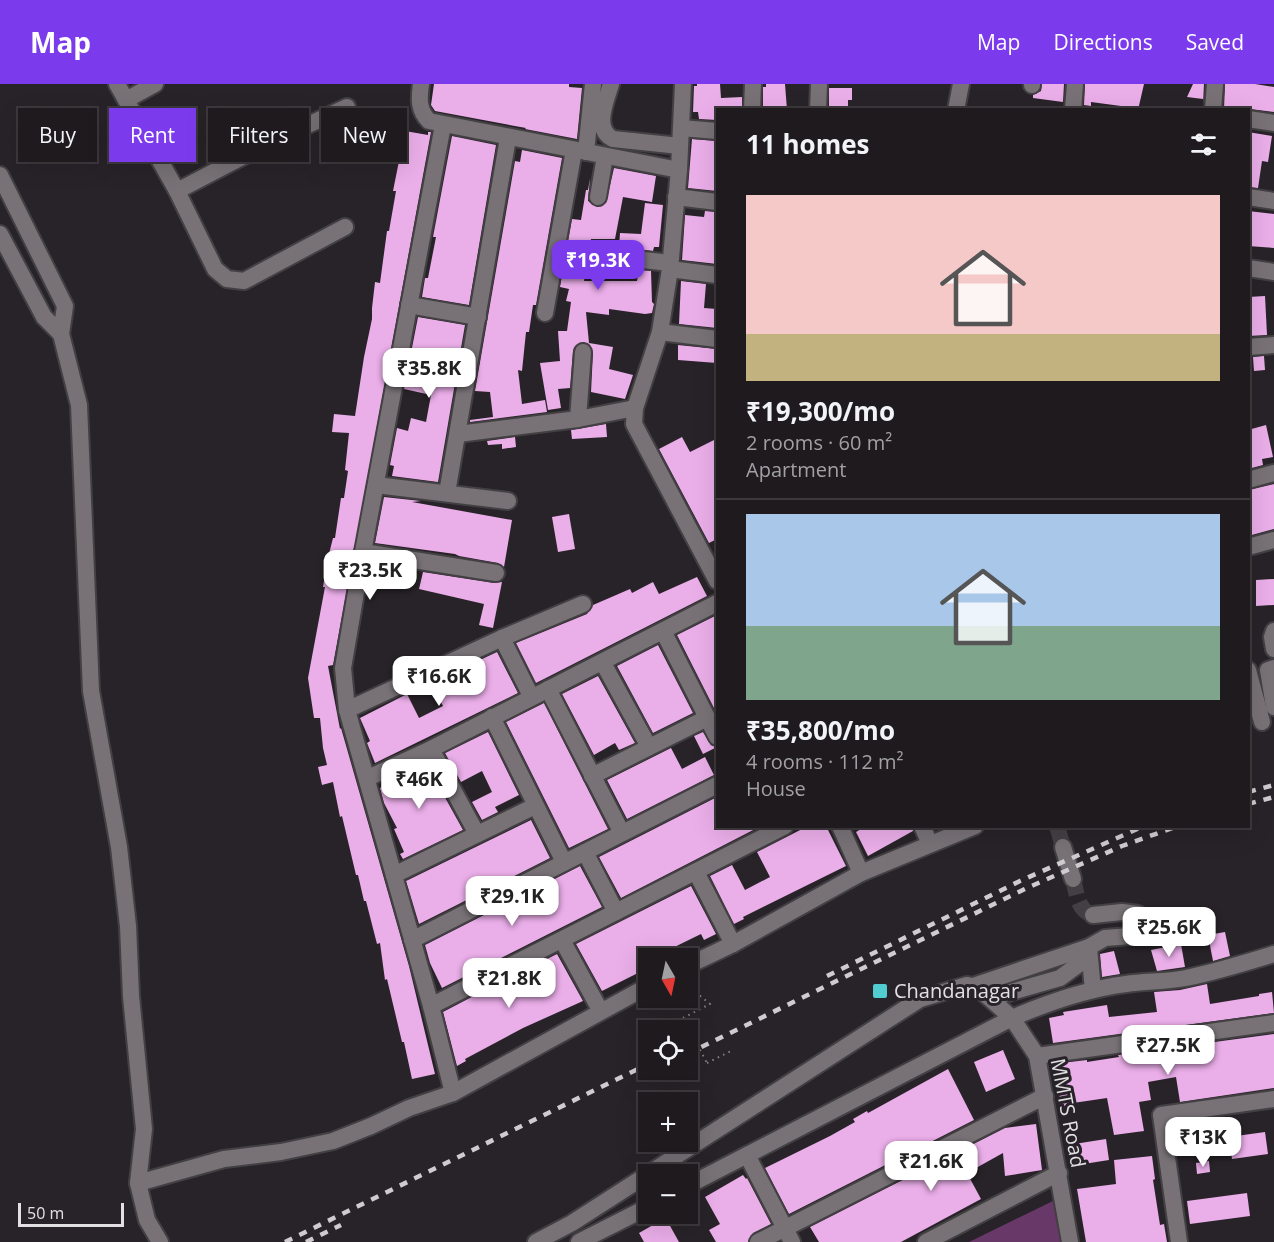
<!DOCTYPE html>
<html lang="en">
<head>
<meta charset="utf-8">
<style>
  :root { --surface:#1e1a1e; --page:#262327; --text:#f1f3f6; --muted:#a1a1a4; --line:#3c383c; --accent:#7c3aed }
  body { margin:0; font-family:"Open Sans",sans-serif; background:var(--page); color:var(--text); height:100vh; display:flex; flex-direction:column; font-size:22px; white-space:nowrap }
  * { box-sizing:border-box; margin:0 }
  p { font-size:20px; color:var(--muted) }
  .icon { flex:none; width:33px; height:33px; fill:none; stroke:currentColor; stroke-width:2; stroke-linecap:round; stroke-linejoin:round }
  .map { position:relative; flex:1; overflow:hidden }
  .drawer { position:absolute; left:716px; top:24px; width:534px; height:720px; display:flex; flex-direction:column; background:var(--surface); border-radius:0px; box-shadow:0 6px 24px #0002,0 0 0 2px var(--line) }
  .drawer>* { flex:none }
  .top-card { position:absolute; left:18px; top:24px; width:570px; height:54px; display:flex; gap:12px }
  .needle { width:39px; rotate:171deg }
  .tools { position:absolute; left:638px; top:864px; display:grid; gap:12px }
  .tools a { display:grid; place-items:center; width:60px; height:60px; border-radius:0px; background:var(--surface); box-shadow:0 6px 24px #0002,0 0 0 2px var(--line); font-size:30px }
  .scale { position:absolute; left:18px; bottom:15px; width:106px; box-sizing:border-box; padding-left:6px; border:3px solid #e3e0e3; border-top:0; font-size:16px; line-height:21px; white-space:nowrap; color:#e3e0e3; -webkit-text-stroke:4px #282328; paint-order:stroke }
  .price { position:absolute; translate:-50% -51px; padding:0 14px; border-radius:12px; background:#fff; color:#222; font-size:20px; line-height:39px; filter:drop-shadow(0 2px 3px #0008) }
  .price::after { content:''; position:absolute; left:50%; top:36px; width:18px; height:14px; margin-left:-9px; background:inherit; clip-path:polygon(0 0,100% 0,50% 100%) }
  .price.on { background:var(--accent); color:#fff }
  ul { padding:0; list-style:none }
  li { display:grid; align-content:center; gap:12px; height:318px; padding:0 30px }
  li+li { border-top:2px solid var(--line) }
  li span { display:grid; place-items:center; height:186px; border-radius:0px; color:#555 }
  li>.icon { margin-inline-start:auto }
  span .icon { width:108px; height:108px; fill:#fffc; stroke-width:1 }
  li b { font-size:26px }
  h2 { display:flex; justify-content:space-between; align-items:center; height:72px; padding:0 30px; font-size:26px }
  .pill { padding:0 21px; border-radius:0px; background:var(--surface); box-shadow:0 6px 24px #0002,0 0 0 2px var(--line); font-size:21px; line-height:54px }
  .pill.on { background:var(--accent); color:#fff }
  header { display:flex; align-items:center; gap:36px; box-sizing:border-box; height:84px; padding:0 30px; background:var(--accent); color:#fff }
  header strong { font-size:28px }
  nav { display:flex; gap:33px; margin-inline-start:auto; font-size:21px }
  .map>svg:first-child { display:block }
  .green { fill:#673868 }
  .building { fill:#eaaee9 }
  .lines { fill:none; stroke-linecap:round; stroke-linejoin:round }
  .minor-tunnel { stroke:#443f44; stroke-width:16; stroke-dasharray:16 8; stroke-linecap:butt }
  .minor-casing { stroke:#434043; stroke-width:20 }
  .path { stroke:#888488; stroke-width:2; stroke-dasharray:1.5 4.5; stroke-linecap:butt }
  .minor { stroke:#787277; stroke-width:16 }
  .rail { stroke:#cfcccf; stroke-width:4.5; stroke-dasharray:8 8; stroke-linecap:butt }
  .path-bridge { stroke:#888488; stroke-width:2; stroke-dasharray:1.5 4.5; stroke-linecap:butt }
  .poi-dot { fill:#51ccd1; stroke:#282328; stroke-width:2 }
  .labels { text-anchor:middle; stroke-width:6; stroke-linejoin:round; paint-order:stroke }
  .poi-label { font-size:20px; fill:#e3e0e3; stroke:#282328; text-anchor:start }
  .street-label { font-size:20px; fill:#e3e0e3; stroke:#282328 }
</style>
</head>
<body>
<header>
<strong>Map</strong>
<nav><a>Map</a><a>Directions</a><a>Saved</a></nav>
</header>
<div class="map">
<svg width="1274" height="1158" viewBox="0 0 1274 1158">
  <rect width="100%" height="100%" fill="#282328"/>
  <polygon class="green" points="1055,1116 1061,1158 969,1158"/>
  <g class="building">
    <polygon points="434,0 569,0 569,3 582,4 577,55 525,45 526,44 435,27 431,21"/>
    <polygon points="697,0 720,0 721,14 742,13 742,26 717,26 717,36 699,35 698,28 693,28 694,2 697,2"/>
    <polygon points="766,0 785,0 787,26 763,25 763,3 766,3"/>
    <polygon points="1042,0 1064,0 1063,18 1033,14 1033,11 1041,7"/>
    <polygon points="1085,0 1144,0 1138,26 1121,26 1121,22 1091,18 1091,22 1084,21"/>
    <polygon points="1193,0 1204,0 1203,20 1203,15 1187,13"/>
    <polygon points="1225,0 1255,0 1274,3 1274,28 1250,25 1224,25"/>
    <polygon points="829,4 852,4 852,16 848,16 848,26 829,26"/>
    <polygon points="405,47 428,51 428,48 431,48 333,581 328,582 340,645 341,644 409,882 435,990 412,995 404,958 402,958 387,895 385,896 380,859 377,860 366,817 364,817 358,791 356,791 342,732 340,733 333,698 322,701 318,683 327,681 323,664 320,634 314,634 308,594 325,503 323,503 327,478 333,454 335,454 341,414 344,414 348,387 345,386 349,349 332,348 334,330 355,332 364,273 372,235 372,224 375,198 380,199 387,147 389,147 396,107 393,107"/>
    <polygon points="1248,48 1272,52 1268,78 1262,77 1258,104 1248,103"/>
    <polygon points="452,52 496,61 469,221 422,213 425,194 428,194 436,153 433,153"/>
    <polygon points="692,55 717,57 717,107 688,104"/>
    <polygon points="522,66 562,74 536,221 533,221 529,248 526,248 522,287 518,286 522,320 545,316 547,328 470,338 470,336 493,333 490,308 475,307 515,77 520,78"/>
    <polygon points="614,84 656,92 652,118 623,113 615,155 591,155 584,197 637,197 639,186 651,187 652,218 654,220 652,229 645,230 609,225 609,231 586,228 589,259 613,263 609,285 633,291 625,315 591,308 593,268 589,260 583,258 575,262 573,267 570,304 558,305 561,324 548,326 540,279 560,277 558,247 567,247 571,218 566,217 569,205 560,203 572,135 581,136 586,106 588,106 590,94 588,117 597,123 606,119"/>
    <polygon points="645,119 663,121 659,163 654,163 653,167 619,163 620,149 641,150"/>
    <polygon points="705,127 717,128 717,180 682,176 685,131 704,133"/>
    <polygon points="1248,127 1274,130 1274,164 1248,162"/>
    <polygon points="681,197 706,200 704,224 717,225 717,244 679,240"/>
    <polygon points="1265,212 1267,251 1248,252 1248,213"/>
    <polygon points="418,233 465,241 438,398 392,392 394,382 390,381 397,344 408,347 411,334 426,338 431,311 404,305"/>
    <polygon points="678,261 717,265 717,279 678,276"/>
    <polygon points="1264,272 1265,286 1254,287 1253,273"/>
    <polygon points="606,340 607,353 572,355 571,346"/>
    <polygon points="1266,341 1273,373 1262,375 1263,381 1248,385 1248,346"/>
    <polygon points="515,353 516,363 502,365 502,360 488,361 487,357"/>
    <polygon points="682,353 690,368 714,356 717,363 717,455 709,459 659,365"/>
    <polygon points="1274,400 1274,445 1248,452 1248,406"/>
    <polygon points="384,413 421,417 412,418 512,436 504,483 498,479 459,472 455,470 375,459"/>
    <polygon points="569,430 575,465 558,468 552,433"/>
    <polygon points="423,488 494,499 502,498 493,544 479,541 484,520 419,505"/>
    <polygon points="697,493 707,512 536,599 516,559 587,530 593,521 630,505 632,509 653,498 659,510"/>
    <polygon points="1274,495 1274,521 1256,522 1256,496"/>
    <polygon points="717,531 717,630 677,551"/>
    <polygon points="658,561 693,629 653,649 617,582"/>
    <polygon points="497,568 518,609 375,679 367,659 370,657 360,634 407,610 419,634 443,622 431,599"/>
    <polygon points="598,592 635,659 619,666 615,659 594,671 562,610"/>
    <polygon points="544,619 608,745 569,764 506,638"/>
    <polygon points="488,648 519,711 495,723 498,728 482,736 472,718 492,708 482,687 461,698 445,669"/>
    <polygon points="703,648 711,661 717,663 703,670 694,652"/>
    <polygon points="671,664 682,685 705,673 714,691 627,735 607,696"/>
    <polygon points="426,679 463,746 403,775 400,770 404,768 394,745 397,744 384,719 380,704 386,700 385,698"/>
    <polygon points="717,713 717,742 761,742 621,814 599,773"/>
    <polygon points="531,736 550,774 419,840 406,797"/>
    <polygon points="808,742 826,742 846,782 743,833 744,835 734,840 710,792 732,781 745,806 770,793 757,768"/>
    <polygon points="866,742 912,742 913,747 868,772 856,748"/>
    <polygon points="580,782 602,823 442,904 430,879 425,861"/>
    <polygon points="691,802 716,850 704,856 701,850 652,874 648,874 648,881 643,883 644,886 602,907 576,860"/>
    <polygon points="1225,848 1230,872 1213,877 1208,851"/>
    <polygon points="1181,860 1185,883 1157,887 1151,866"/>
    <polygon points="1114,867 1120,890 1102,893 1100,870"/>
    <polygon points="557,870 583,917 523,944 465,975 466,977 457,982 443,928 485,906 489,907 501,901 502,903 550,879 547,875"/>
    <polygon points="1207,900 1210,920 1259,912 1259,910 1272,908 1274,929 1053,959 1049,934 1064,931 1063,928 1107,921 1109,933 1157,928 1154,908 1180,906"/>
    <polygon points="1274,950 1274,1004 1180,1018 1176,993 1148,998 1151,1016 1139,1018 1144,1047 1114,1051 1107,1014 1073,1019 1075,1028 1063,1030 1053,980 1087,976 1087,978 1119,973 1118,971"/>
    <polygon points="1003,966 1015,995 986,1008 974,978"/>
    <polygon points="948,985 974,1036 789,1130 765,1084 830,1052 855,1038 853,1035 867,1027 868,1029"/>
    <polygon points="1229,1037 1230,1048 1216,1050 1214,1039"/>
    <polygon points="1036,1040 1042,1086 1005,1092 1003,1069 967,1089 981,1115 901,1158 819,1158 810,1143 1005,1044"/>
    <polygon points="1265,1048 1268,1070 1232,1075 1229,1053"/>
    <polygon points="1106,1055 1109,1076 1071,1082 1068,1061"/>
    <polygon points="1152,1072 1155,1095 1153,1096 1160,1141 1164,1140 1167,1158 1086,1158 1077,1105 1116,1100 1114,1076"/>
    <polygon points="1209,1077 1210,1088 1197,1090 1196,1079"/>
    <polygon points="743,1091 746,1095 747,1094 771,1140 753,1149 748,1158 716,1158 709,1146 720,1140 705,1113"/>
    <polygon points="1247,1109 1250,1132 1190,1140 1187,1117"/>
    <polygon points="664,1131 679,1158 644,1158 639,1149 653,1141 651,1139"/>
  </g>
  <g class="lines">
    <g class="minor-tunnel">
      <polyline points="1057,742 1063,763"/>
      <path d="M1073,795C1077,810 1077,826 1093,831"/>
    </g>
    <g class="minor-casing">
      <g id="minor">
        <polyline points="117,0 177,107 215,185 227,195 244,197 345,143"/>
        <path d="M421,0C419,15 418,26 429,37L679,86"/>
        <path d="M611,0C606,17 593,45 613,55L680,62"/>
        <polyline points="683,0 679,86 670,185 660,248 635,324 634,340 717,497"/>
        <polyline points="1032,1 1032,0"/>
        <polyline points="126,16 155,0"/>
        <polyline points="752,26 753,0"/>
        <polyline points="818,26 819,0"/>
        <polyline points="956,26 961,0"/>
        <polyline points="1073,26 1075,0"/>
        <polyline points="1213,26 1215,0"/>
        <polyline points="1248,35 1274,39"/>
        <polyline points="443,41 363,468 343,584 347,626 431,922 453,1009"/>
        <polyline points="681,44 717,47"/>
        <polyline points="586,68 593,0"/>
        <polyline points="0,91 65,222 61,250 44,233 0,150"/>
        <polyline points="177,107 271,58 347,23"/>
        <polyline points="598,113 605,72"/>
        <polyline points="676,113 717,118"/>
        <polyline points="1248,113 1274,117"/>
        <polyline points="617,173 670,179"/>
        <polyline points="1248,184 1274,188"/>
        <polyline points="670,185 717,191"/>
        <polyline points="409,221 478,233"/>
        <polyline points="545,229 574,66"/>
        <polyline points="660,248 717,255"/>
        <polyline points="61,250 79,321 91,607 119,763 128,842 131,912 144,1045 138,1099 224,1075 281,1068 333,1057 371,1042 409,1024 453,1009 648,902"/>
        <polyline points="1248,263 1274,261"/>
        <polyline points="578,335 583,268"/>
        <polyline points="458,350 578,335 635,324"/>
        <polyline points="1248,396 1274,389"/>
        <polyline points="376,401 508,417"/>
        <polyline points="447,409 508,54"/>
        <polyline points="1248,463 1274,456"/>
        <polyline points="363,468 496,489"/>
        <polyline points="663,547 717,653"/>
        <polyline points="1274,547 1272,553 1274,565"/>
        <polyline points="502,554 583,520"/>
        <polyline points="603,579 649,663"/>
        <polyline points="1274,584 1268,586 1274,623"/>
        <polyline points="1248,586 1262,638"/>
        <polyline points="548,605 622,749"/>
        <polyline points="347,626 502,554 531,612"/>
        <polyline points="492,633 564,778"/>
        <polyline points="431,665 477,750"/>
        <polyline points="592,692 707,634"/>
        <polyline points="368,694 431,665 717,519"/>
        <polyline points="840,742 861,789"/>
        <polyline points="922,742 930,760"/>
        <polyline points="1063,763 1073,795"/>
        <polyline points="585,768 616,828"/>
        <polyline points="696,788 733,860"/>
        <polyline points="394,791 535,722"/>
        <polyline points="412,856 717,701"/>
        <polyline points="562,856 600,926"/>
        <polyline points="1089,864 1093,906"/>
        <polyline points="687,882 733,860 861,789 975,742"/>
        <polyline points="973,902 1089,863 1105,854 1143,851 1147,847 1146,839 1138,830 1122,828 1093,831"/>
        <polyline points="990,914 1060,894 1079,880 1089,863"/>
        <polyline points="431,922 785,742"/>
        <polyline points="1037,972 1274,939"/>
        <polyline points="747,1071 792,1158"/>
        <polyline points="138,1099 147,1136 160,1158"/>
        <path d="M687,1102L1012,934C1049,918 1087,905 1126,900C1146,897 1166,898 1186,894C1216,888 1245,879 1274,870"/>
        <polyline points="536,1158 572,1139 920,915 967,901 978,904 1012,934 1037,972 1070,1158"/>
        <polyline points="579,1158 648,1123"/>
        <polyline points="758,1158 1045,1012"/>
        <polyline points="926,1158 1059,1089"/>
        <polyline points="1179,1158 1161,1031 1274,1015"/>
      </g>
    </g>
    <g class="path">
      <polyline points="683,934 710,920 687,901"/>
      <polyline points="707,979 733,966"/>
    </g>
    <use href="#minor" class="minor"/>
    <g class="rail">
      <polyline points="1248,708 1274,701"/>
      <polyline points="1248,720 1274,713"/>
      <polyline points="827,892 1020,797 1144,742"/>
      <polyline points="687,970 1027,804 1122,762 1178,742"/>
      <polyline points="285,1158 648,980"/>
      <polyline points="306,1158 341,1141"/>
    </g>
    <polyline class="path-bridge" points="683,934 707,979"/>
  </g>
  <rect class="poi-dot" x="872" y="899" width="16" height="16" rx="3"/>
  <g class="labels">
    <g class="poi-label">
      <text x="894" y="914">Chandanagar</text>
    </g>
    <g class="street-label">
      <text transform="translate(1068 1029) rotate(79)" y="7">MMTS Road</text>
    </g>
  </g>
</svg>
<div class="tools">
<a><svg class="needle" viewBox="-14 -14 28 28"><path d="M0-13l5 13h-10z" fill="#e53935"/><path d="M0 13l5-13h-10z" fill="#a1a1a4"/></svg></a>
<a><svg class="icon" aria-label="locate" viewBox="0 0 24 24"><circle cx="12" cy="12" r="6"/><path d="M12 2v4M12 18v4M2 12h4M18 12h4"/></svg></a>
<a>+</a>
<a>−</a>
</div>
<div class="scale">50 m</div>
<b class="price on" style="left:598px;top:207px">₹19.3K</b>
<b class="price" style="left:429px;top:315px">₹35.8K</b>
<b class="price" style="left:370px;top:517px">₹23.5K</b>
<b class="price" style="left:439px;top:623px">₹16.6K</b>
<b class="price" style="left:419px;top:726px">₹46K</b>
<b class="price" style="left:512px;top:843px">₹29.1K</b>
<b class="price" style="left:1169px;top:874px">₹25.6K</b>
<b class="price" style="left:509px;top:925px">₹21.8K</b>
<b class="price" style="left:1168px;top:992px">₹27.5K</b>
<b class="price" style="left:1203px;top:1084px">₹13K</b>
<b class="price" style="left:931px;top:1108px">₹21.6K</b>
<div class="top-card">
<a class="pill">Buy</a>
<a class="pill on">Rent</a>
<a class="pill">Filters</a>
<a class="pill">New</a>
</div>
<section class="drawer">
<h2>11 homes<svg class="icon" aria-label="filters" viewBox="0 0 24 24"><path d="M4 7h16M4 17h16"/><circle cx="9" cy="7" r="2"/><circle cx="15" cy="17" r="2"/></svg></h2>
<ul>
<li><span style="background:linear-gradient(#f6c9c9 75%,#c2b280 0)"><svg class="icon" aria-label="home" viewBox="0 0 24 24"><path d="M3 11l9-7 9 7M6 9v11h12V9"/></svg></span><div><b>₹19,300/mo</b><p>2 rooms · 60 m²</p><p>Apartment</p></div></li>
<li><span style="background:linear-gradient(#a9c7e8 60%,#7fa58c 0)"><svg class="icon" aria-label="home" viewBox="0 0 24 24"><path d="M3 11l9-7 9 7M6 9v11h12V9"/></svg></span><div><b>₹35,800/mo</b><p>4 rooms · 112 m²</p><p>House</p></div></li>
</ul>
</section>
</div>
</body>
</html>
